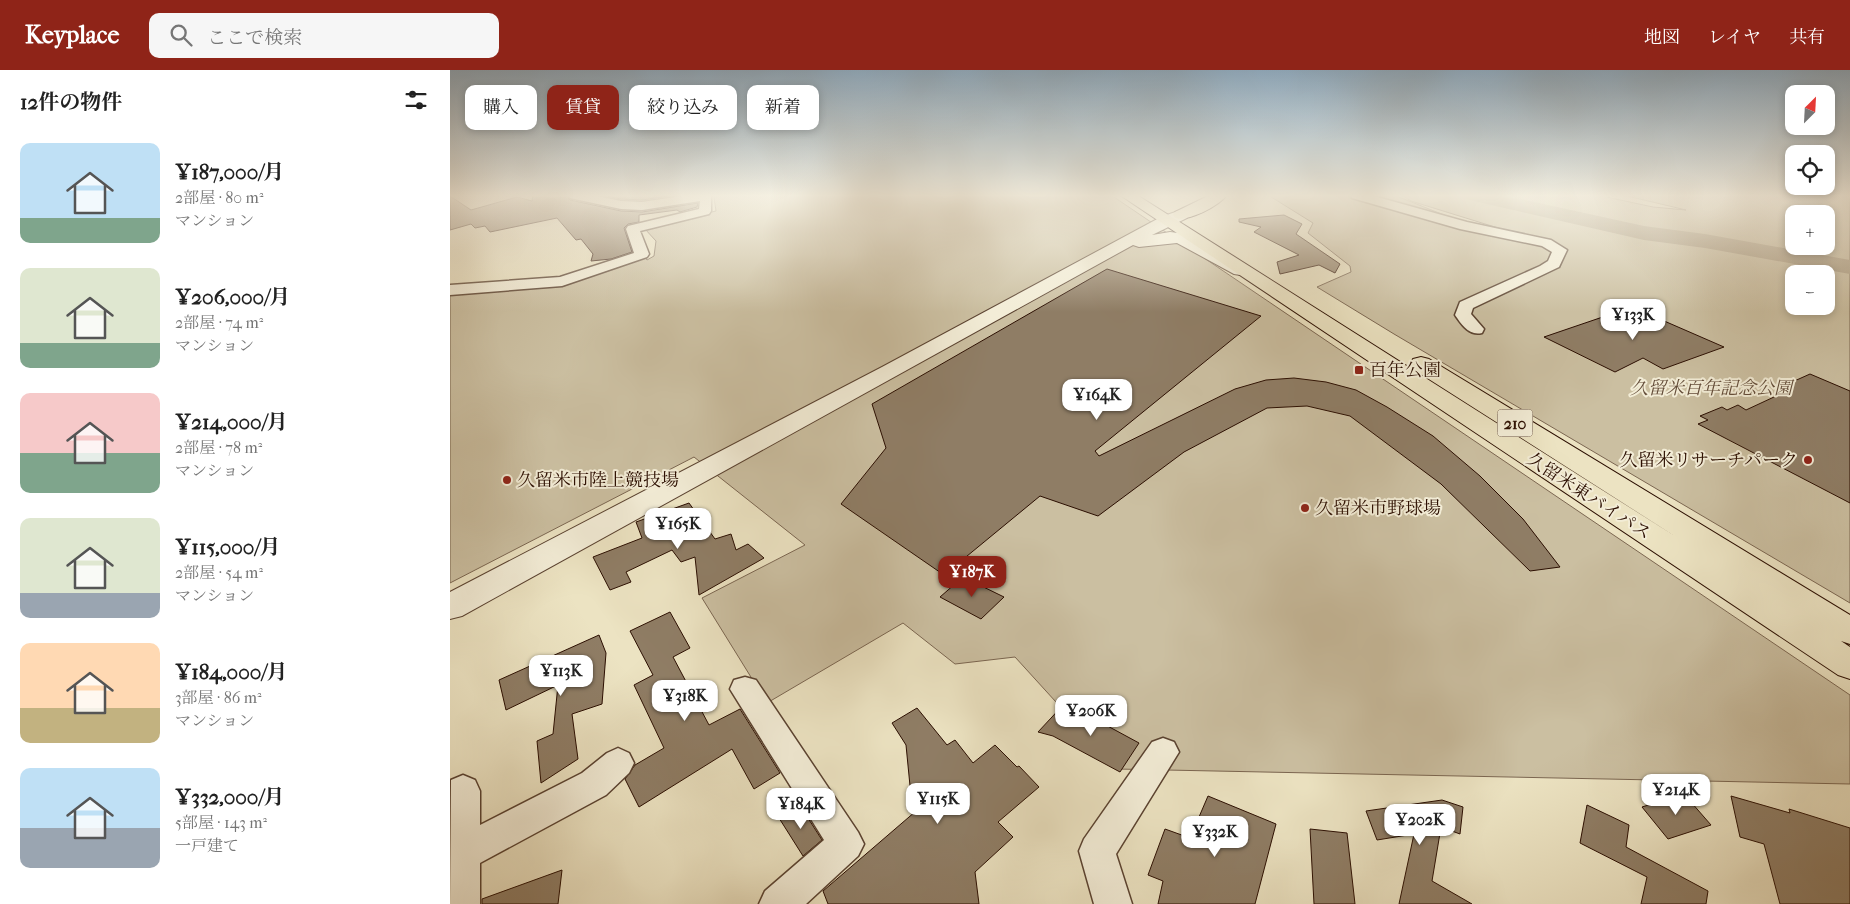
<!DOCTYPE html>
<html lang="ja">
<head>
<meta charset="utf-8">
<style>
  :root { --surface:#fff; --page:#f6f6f6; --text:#222; --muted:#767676; --accent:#8f2418 }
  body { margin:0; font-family:"IM FELL French Canon","Noto Serif JP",serif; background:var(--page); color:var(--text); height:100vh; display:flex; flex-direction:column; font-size:19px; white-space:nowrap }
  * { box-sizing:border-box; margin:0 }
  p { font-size:16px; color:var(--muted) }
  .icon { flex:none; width:28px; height:28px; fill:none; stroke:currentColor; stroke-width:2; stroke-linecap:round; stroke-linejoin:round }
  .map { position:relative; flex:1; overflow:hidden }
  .panel { display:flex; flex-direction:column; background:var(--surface); width:450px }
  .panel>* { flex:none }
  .hud { position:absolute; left:15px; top:15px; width:475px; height:45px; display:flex; gap:10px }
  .needle { width:32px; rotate:24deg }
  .fabs { position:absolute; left:1335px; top:15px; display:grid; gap:10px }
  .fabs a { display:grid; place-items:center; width:50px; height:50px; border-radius:10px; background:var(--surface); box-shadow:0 2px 8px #0003; font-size:25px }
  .price { position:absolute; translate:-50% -42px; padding:0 11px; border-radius:10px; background:#fff; color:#222; font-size:16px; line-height:32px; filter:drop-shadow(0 1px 2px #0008) }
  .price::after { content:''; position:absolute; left:50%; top:30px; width:15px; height:11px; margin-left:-8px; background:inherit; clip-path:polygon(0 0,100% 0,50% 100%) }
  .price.current { background:var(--accent); color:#fff }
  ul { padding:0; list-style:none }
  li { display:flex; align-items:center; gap:15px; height:125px; padding:0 20px }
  li span { display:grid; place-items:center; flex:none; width:140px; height:100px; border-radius:10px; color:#555 }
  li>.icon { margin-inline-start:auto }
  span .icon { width:60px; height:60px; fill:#fffc; stroke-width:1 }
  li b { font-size:21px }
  h2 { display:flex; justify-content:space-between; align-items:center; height:60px; padding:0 20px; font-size:21px }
  .pill { padding:0 18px; border-radius:10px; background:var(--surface); box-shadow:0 2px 8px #0003; font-size:18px; line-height:45px }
  .pill.current { background:var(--accent); color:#fff }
  header { display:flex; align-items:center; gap:30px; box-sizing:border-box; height:70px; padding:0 25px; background:var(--accent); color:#fff }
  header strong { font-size:24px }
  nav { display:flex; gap:28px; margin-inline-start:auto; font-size:18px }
  .search { width:350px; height:45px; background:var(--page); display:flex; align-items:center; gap:12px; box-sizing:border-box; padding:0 18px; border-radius:10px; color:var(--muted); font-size:19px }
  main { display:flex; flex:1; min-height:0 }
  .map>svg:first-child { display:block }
  .green { fill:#cbbfa1; stroke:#7b6651; fill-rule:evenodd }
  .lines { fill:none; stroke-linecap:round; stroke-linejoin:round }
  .river { fill:#aa9b80; fill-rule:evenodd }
  .building { fill:#8f7d65; stroke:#2b0e01 }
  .minor-casing { stroke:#5b4331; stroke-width:3 }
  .tertiary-casing { stroke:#5b4331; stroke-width:2 }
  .primary-casing { stroke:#2b0e01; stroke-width:2 }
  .trunk-casing { stroke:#2b0e01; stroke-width:2 }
  .minor { fill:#f3edd7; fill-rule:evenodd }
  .tertiary { fill:#f3edd7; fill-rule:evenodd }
  .primary { fill:#ece3c2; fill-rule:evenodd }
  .trunk { fill:#ece3c2; fill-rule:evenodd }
  .poi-dot { fill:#8f2418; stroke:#f3edd7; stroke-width:2 }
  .labels { text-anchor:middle; stroke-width:4; stroke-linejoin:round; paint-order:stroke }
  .shield { fill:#f3edd7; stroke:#675141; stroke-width:1 }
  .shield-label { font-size:16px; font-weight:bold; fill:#2b0e01 }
  .poi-label { font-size:18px; fill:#2b0e01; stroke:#f3edd7; text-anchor:start }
  .park-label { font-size:18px; font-style:italic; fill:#634c39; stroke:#f3edd7 }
  .street-label { font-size:18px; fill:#2b0e01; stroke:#f3edd7 }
</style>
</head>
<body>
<header>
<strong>Keyplace</strong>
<div class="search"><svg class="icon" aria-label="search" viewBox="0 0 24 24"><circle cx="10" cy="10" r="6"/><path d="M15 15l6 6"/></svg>ここで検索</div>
<nav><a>地図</a><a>レイヤ</a><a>共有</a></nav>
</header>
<main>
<section class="panel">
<h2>12件の物件<svg class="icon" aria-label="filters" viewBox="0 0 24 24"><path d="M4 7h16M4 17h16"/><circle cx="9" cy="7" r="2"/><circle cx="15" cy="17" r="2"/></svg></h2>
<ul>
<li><span style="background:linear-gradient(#bfe0f5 75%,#7fa58c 0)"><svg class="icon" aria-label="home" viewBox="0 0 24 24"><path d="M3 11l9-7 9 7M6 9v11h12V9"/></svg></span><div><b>¥187,000/月</b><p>2部屋 · 80 m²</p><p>マンション</p></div></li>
<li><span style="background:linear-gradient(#dfe7d0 75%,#7fa58c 0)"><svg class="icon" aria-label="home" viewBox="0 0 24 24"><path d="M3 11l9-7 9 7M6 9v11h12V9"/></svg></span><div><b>¥206,000/月</b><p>2部屋 · 74 m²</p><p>マンション</p></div></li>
<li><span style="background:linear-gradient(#f6c9c9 60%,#7fa58c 0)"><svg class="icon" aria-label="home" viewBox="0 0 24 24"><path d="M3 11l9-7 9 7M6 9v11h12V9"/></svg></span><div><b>¥214,000/月</b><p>2部屋 · 78 m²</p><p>マンション</p></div></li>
<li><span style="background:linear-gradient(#dfe7d0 75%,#9aa5b1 0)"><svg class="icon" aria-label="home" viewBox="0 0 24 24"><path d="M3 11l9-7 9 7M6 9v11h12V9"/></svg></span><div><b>¥115,000/月</b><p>2部屋 · 54 m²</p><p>マンション</p></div></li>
<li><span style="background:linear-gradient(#ffd9b3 65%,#c2b280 0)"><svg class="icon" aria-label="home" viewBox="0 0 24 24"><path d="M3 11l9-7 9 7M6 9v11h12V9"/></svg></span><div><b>¥184,000/月</b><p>3部屋 · 86 m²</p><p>マンション</p></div></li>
<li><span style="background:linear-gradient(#bfe0f5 60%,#9aa5b1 0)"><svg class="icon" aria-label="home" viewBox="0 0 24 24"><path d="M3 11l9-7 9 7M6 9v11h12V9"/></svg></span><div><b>¥332,000/月</b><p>5部屋 · 143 m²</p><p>一戸建て</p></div></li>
</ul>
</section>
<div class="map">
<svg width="1400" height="834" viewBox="0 0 1400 834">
  <rect width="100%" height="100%" fill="#ece3c2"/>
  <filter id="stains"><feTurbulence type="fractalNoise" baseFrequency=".004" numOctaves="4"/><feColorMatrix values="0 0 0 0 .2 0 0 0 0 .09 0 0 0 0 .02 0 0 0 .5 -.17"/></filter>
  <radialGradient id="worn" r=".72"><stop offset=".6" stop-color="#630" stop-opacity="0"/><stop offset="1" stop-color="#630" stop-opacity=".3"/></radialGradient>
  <g class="green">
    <polygon points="269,125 661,125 1400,625 1400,714 667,699 565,587 505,594 453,553 317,633 252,528 355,475 244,387 0,513 0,223 89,216 194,186 197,190 204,186 206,171 194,158 266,141 264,127"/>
    <path d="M818,125H898L950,142L914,125H944L1014,153L1061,162L961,131L952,125H1015L1055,136L1196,166L1260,174L1400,202V533L944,264L867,217L901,202L900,196L858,163L863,153ZM1344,204H1376V236H1344Z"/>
    <path d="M1041,125H1147L1203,137L1236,140L1173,125H1400V193L1262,168L1153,152ZM1344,144H1376V176H1344Z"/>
  </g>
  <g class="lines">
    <polygon class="river" points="1014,125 1052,125 1194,156 1255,164 1400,190 1400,204 1255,178 1194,170 1024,131 1017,129"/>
  </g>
  <g class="building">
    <polygon points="83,125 116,125 120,130 171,141 192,142 248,133 247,137 230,142 227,140 189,145 189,152 178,154 174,158 182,182 161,189 141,191 143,184 131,169 126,170 107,148 40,162 35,156 25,158 21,154 0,160 0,126 21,140 67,127 82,131"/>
    <polygon points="152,125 225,125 192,130 171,129"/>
    <polygon points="834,145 852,154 846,164 890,194 885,203 869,195 830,204 827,192 849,185 804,162 811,157 789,152 789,149"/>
    <polygon points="657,199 811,246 645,381 649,386 785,319 816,310 844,308 876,312 906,320 937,337 983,366 1030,406 1073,449 1110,497 1080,501 991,414 900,346 857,336 817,338 734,382 648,446 590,426 494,505 391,434 436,378 422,334"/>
    <polygon points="1182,237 1274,277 1213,299 1193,288 1165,302 1094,267"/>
    <polygon points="1360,304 1400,321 1400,433 1248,354 1258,350 1250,346 1272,337 1277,340 1288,335 1296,340 1339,320 1331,317"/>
    <polygon points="239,433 265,469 281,464 286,480 298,474 314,488 249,525 245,487 231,492 222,480 176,502 181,512 160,520 143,487 192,468 186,452"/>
    <polygon points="513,507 554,527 531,549 490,527"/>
    <polygon points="220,542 240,578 223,587 259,655 290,639 330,703 304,719 282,679 189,737 175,709 185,695 214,678 184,615 203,605 180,561"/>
    <polygon points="149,565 156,583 152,634 122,644 128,689 91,713 87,671 103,664 108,615 56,640 49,610"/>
    <polygon points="615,633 640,649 641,647 689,673 670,702 603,666 588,662"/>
    <polygon points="467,638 497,675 505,670 523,693 545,675 567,697 569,696 589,717 548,752 563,767 525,802 529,834 378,834 373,821 466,741 457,730 461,726 456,675 442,653"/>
    <polygon points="1234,724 1261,755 1218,769 1192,737"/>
    <polygon points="758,726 826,754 805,834 708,834 713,811 698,805 715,759 740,768"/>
    <polygon points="1281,726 1340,743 1339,739 1400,758 1400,834 1330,834 1314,774 1290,767"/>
    <polygon points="992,730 1013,737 1010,764 991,757 982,811 1022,834 949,834 964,764 927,770 916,741"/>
    <polygon points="349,734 372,770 353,786 329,748"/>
    <polygon points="1137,735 1179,755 1176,777 1258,821 1256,834 1191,834 1197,807 1130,773"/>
    <polygon points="860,759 897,763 905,834 864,834"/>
    <polygon points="112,800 108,834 32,834 32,829"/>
  </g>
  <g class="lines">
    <g class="minor-casing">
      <g id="minor">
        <polygon points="118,125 142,125 171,131 192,132 238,125 261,125 261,141 259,144 190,161 199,184 197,187 112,216 0,225 0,215 110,207 184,183 176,159 178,156 249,139 250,131 192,140 171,139 120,128"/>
        <path d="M900,125H920L1017,152L1101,170L1117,180L1109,197L1023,238L1021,244L1034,259L1032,263C1019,266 1012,255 1005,245L1010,232L1090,196L1098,191L1102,182L1092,176L1010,159L902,128Z"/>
        <polygon points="295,607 306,610 408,762 414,774 408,786 356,834 309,834 315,821 374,770 280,619 284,610"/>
        <polygon points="713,668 724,672 729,682 666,784 682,834 644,834 629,781 634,769 702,672"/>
        <polygon points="168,678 179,683 184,693 179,703 156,725 30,793 30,834 0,834 1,710 13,705 25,710 30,721 30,755 132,703 157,683"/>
      </g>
    </g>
    <g class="tertiary-casing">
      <polygon id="tertiary" points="731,140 737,142 739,145 737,148 702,165 720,162 737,164 796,196 799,200 796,204 790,205 784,204 727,173 689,177 683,175 12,546 0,549 0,522 432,297 711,147"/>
    </g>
    <g class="primary-casing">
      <path id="primary" d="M760,125H777C769,136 738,152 725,148L723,145L725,142Z"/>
    </g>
    <g class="trunk-casing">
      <polygon id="trunk" points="670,125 687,125 1231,470 963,299 960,294 963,289 971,287 979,289 1400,545 1400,574 1391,571 1400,577 1400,609 1388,605"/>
    </g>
    <use href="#minor" class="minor"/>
    <use href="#tertiary" class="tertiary"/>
    <use href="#primary" class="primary"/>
    <use href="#trunk" class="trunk"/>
  </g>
  <linearGradient id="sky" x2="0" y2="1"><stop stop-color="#8faabe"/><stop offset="0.52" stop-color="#f6f2e4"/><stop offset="1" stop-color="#f6f2e4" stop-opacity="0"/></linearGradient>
  <rect width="1400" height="242" fill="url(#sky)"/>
  <g class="poi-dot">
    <rect x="904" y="295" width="10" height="10" rx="2.5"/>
    <circle cx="1358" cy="390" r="5"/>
    <circle cx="57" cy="410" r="5"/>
    <circle cx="855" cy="438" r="5"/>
  </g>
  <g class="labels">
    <rect class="shield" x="1047.5" y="339.5" width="35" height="27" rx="4"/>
    <g class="shield-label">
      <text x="1065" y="359">210</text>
    </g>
    <g class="poi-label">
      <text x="919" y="306">百年公園</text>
      <text x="1348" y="396" text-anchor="end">久留米リサーチパーク</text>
      <text x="67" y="416">久留米市陸上競技場</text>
      <text x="865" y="444">久留米市野球場</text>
    </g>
    <g class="park-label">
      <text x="1261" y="324">久留米百年記念公園</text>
    </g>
    <g class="street-label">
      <text transform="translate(1139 426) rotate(33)" y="6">久留米東バイパス</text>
    </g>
  </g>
  <rect width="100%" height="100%" filter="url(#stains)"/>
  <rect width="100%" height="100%" fill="url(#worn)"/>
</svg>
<div class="fabs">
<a><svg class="needle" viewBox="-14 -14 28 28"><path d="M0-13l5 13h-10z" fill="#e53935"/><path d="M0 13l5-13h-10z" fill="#767676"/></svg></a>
<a><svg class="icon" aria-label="locate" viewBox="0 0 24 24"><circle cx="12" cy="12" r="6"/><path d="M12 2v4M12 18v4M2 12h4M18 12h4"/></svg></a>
<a>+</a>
<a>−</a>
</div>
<b class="price" style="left:1183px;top:271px">¥133K</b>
<b class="price" style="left:647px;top:351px">¥164K</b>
<b class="price" style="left:228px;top:480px">¥165K</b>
<b class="price current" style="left:522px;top:528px">¥187K</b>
<b class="price" style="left:111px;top:627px">¥113K</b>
<b class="price" style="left:235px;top:652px">¥318K</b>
<b class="price" style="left:641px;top:667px">¥206K</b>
<b class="price" style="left:1226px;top:746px">¥214K</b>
<b class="price" style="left:488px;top:755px">¥115K</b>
<b class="price" style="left:351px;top:760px">¥184K</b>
<b class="price" style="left:970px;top:776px">¥202K</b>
<b class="price" style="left:765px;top:788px">¥332K</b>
<div class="hud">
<a class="pill">購入</a>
<a class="pill current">賃貸</a>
<a class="pill">絞り込み</a>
<a class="pill">新着</a>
</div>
</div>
</main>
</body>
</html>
